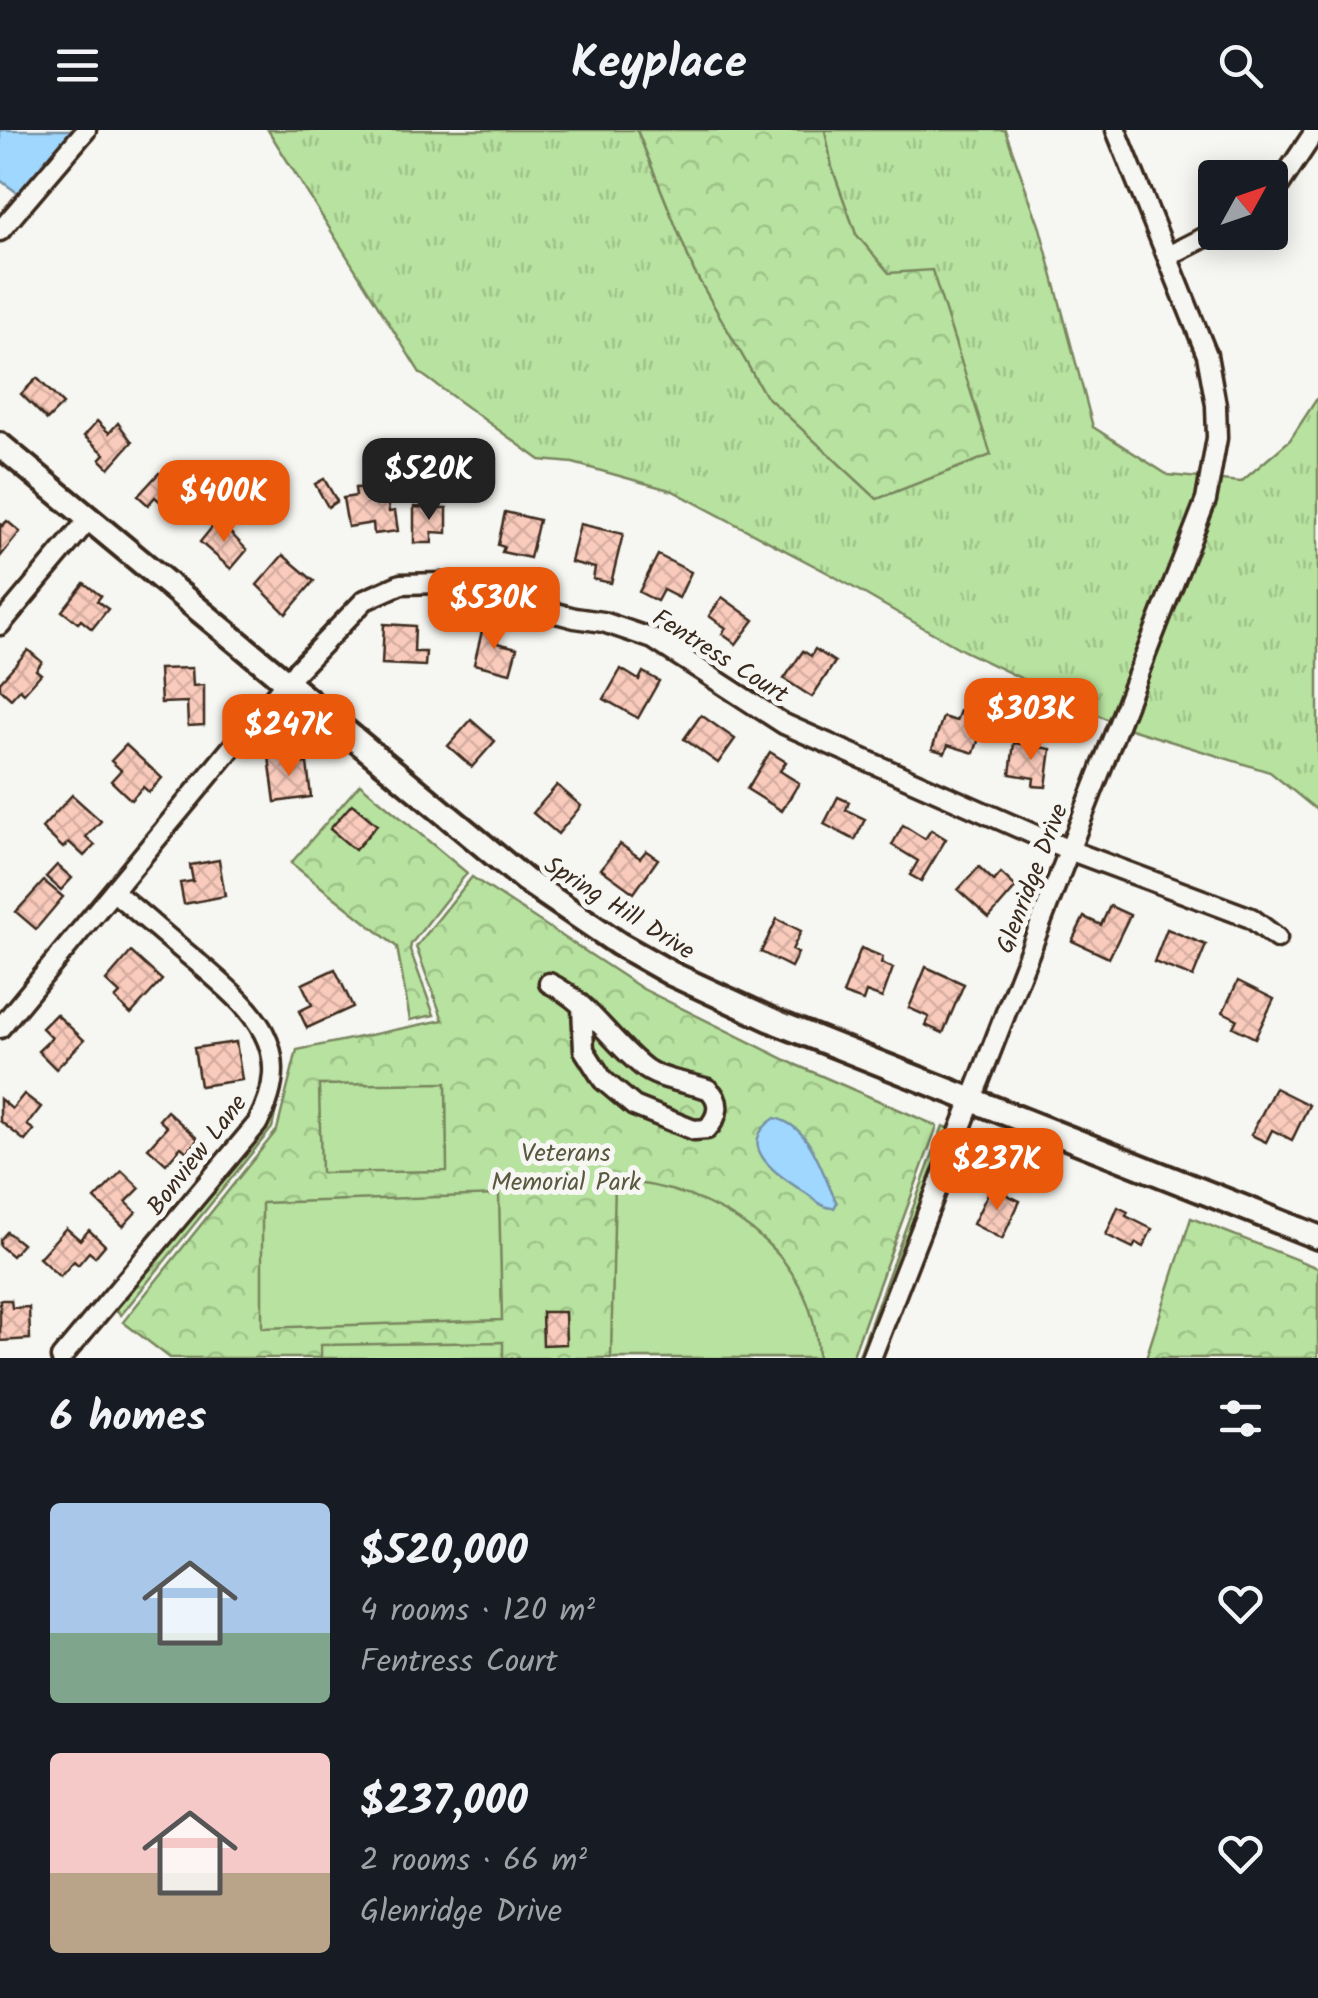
<!DOCTYPE html>
<html lang="en">
<head>
<meta charset="utf-8">
<style>
  :root { --surface:#171b24; --page:#20242c; --text:#f1f3f6; --muted:#9ea1a6; --accent:#ea580c }
  body { margin:0; font-family:Kalam,sans-serif; background:var(--page); color:var(--text); height:100vh; display:flex; flex-direction:column; font-size:38px; white-space:nowrap }
  * { box-sizing:border-box; margin:0 }
  p { font-size:32px; color:var(--muted) }
  .icon { flex:none; width:55px; height:55px; fill:none; stroke:currentColor; stroke-width:2; stroke-linecap:round; stroke-linejoin:round }
  .map { position:relative; height:1228px; overflow:hidden }
  .details { display:flex; flex-direction:column; background:var(--surface); flex:1 }
  .details>* { flex:none }
  .needle { width:65px; rotate:50deg }
  .controls { position:absolute; left:1198px; top:30px; display:grid; gap:20px }
  .controls a { display:grid; place-items:center; width:90px; height:90px; border-radius:10px; background:var(--surface); box-shadow:0 5px 25px #0003; font-size:50px }
  .price { position:absolute; translate:-50% -85px; padding:0 22px; border-radius:20px; background:var(--accent); color:#fff; font-size:32px; line-height:65px; filter:drop-shadow(0 2px 5px #0008) }
  .price::after { content:''; position:absolute; left:50%; top:60px; width:30px; height:22px; margin-left:-15px; background:inherit; clip-path:polygon(0 0,100% 0,50% 100%) }
  .price.on { background:#222; color:#fff }
  ul { padding:0; list-style:none }
  li { display:flex; align-items:center; gap:30px; height:250px; padding:0 50px }
  li span { display:grid; place-items:center; flex:none; width:280px; height:200px; border-radius:10px; color:#555 }
  li>.icon { margin-inline-start:auto }
  span .icon { width:120px; height:120px; fill:#fffc; stroke-width:1 }
  li b { font-size:42px }
  h2 { display:flex; justify-content:space-between; align-items:center; height:120px; padding:0 50px; font-size:42px }
  header { display:flex; justify-content:space-between; align-items:center; height:130px; padding:0 50px; background:var(--surface); font-size:45px; font-weight:800 }
  .map>svg:first-child { display:block }
  .grass { fill:url(#grass-tufts); stroke:#79865e; stroke-width:2.5 }
  .forest { fill:url(#forest-crowns); stroke:#79865e; stroke-width:2.5 }
  .garden { fill:#b7e29f; stroke:#79865e; stroke-width:2.5 }
  .water { fill:#9fd7ff; stroke:#7792a5; stroke-width:2.5 }
  .building { fill:url(#building-cross-hatch); stroke:#3b2a1e; stroke-width:2.5 }
  .lines { fill:none; stroke-linecap:round; stroke-linejoin:round }
  .minor-casing { stroke:#3b2a1e; stroke-width:25 }
  .major-casing { stroke:#3b2a1e; stroke-width:30 }
  .minor { stroke:#f6f6f2; stroke-width:18 }
  .major { stroke:#f6f6f2; stroke-width:22 }
  .labels { text-anchor:middle; stroke-width:10; stroke-linejoin:round; paint-order:stroke }
  .street-label { font-size:25px; fill:#3b2a1e; stroke:#f6f6f2 }
  .park-label { font-size:25px; fill:#5a583e; stroke:#f6f6f2 }
</style>
</head>
<body>
<header><svg class="icon" aria-label="menu" viewBox="0 0 24 24"><path d="M4 6h16M4 12h16M4 18h16"/></svg>Keyplace<svg class="icon" aria-label="search" viewBox="0 0 24 24"><circle cx="10" cy="10" r="6"/><path d="M15 15l6 6"/></svg></header>
<div class="map">
<svg width="1318" height="1228" viewBox="0 0 1318 1228">
  <defs>
    <pattern id="grass-tufts" width="24" height="20" patternUnits="userSpaceOnUse" patternTransform="scale(2.5)"><rect width="24" height="20" fill="#b7e29f"/><path d="M3 7l-1-3M5 7V3M7 7l1-3M15 17l-1-3M17 17v-4M19 17l1-3" fill="none" stroke="#9ec288"/></pattern>
    <pattern id="forest-crowns" width="20" height="18" patternUnits="userSpaceOnUse" patternTransform="scale(2.5)"><rect width="20" height="18" fill="#b7e29f"/><path d="M2 6a3 3 0 1 1 6 0M12 15a3 3 0 1 1 6 0" fill="none" stroke="#9ec288"/></pattern>
    <pattern id="building-cross-hatch" width="8" height="8" patternUnits="userSpaceOnUse" patternTransform="scale(2.5)"><rect width="8" height="8" fill="#f9cbbc"/><path d="M0 0l8 8M0 8l8-8" fill="none" stroke="#d6aea1"/></pattern>
  </defs>
  <rect width="100%" height="100%" fill="#f6f6f2"/>
  <filter id="ink" filterUnits="userSpaceOnUse"><feTurbulence type="fractalNoise" baseFrequency=".01" numOctaves="2"/><feDisplacementMap in="SourceGraphic" scale="20" xChannelSelector="R" yChannelSelector="G"/><feConvolveMatrix kernelMatrix="1 2 1 2 8 2 1 2 1" color-interpolation-filters="sRGB"/></filter>
  <g filter="url(#ink)">
    <polygon class="grass" points="268,0 637,0 694,141 765,265 889,143 856,105 832,38 825,0 1005,0 1040,98 1093,297 1168,345 1241,352 1290,310 1318,267 1318,681 1270,642 1121,596 964,521 830,444 673,361 573,333 540,330 420,243"/>
    <g class="forest">
      <polygon points="637,0 825,0 832,38 856,104 889,143 932,140 991,325 877,369 765,265 694,141"/>
      <polygon points="360,654 467,743 411,814 410,820 434,885 410,890 397,817 291,733"/>
      <polygon points="472,747 643,859 794,934 937,996 852,1228 170,1228 123,1192 277,1000 297,920 443,890 416,817"/>
      <polygon points="279,966 272,998 121,1185 112,1175"/>
      <polygon points="943,996 961,1003 866,1228 858,1228"/>
      <polygon points="1191,1088 1318,1138 1318,1228 1146,1228"/>
    </g>
    <g class="garden">
      <polygon points="446,953 447,1041 321,1043 319,955"/>
      <path d="M615,1051C713,1056 816,1119 818,1228H611Z"/>
      <polygon points="499,1065 502,1190 262,1198 262,1073"/>
      <polygon points="503,1212 503,1228 321,1228 321,1215"/>
    </g>
    <g class="water">
      <polygon points="0,0 81,0 26,69 0,50"/>
      <path d="M775,988C813,997 821,1043 837,1073L834,1078C822,1078 817,1071 807,1064C783,1048 730,1017 775,988Z"/>
    </g>
    <g class="building">
      <polygon points="37,248 63,274 47,290 21,264"/>
      <polygon points="97,291 109,303 118,293 132,312 109,338 100,329 105,324 84,306"/>
      <polygon points="159,343 185,367 172,382 155,367 148,375 138,366"/>
      <polygon points="324,349 337,371 328,377 315,354"/>
      <polygon points="375,357 376,366 387,364 389,382 395,381 398,401 374,404 373,393 348,397 343,368 356,366 355,358"/>
      <polygon points="414,377 447,378 447,403 432,402 432,413 414,413"/>
      <polygon points="505,382 539,390 530,428 502,422 504,417 498,415"/>
      <polygon points="218,390 247,420 231,439 200,412"/>
      <polygon points="7,391 20,402 0,427 0,394 2,396"/>
      <polygon points="580,394 623,404 611,453 593,449 595,438 571,432"/>
      <polygon points="283,425 314,451 286,484 257,455"/>
      <polygon points="658,425 691,442 679,468 663,460 657,471 639,462"/>
      <polygon points="84,453 101,466 97,471 108,479 92,499 81,490 78,493 62,481"/>
      <polygon points="722,467 754,490 736,514 722,504 726,498 709,486"/>
      <polygon points="384,494 415,496 414,522 426,522 425,536 382,534"/>
      <polygon points="483,497 500,501 497,513 517,518 510,543 474,534"/>
      <polygon points="815,519 835,532 812,567 784,549 803,521 811,526"/>
      <polygon points="28,520 42,532 36,540 41,544 24,563 20,559 11,569 0,559 0,552"/>
      <polygon points="192,538 193,556 204,555 204,595 188,596 187,572 161,573 159,539"/>
      <polygon points="621,539 639,550 643,542 659,551 638,588 604,569"/>
      <polygon points="960,581 977,588 973,601 981,603 974,623 948,615 945,623 932,619 943,587 956,591"/>
      <polygon points="701,585 735,609 718,633 684,609"/>
      <polygon points="471,590 495,611 472,637 448,616"/>
      <polygon points="1014,613 1051,619 1046,657 1033,656 1034,648 1010,644"/>
      <polygon points="126,615 162,648 149,662 143,657 131,670 111,651 121,640 111,631"/>
      <polygon points="770,622 786,632 780,641 799,653 782,681 747,659"/>
      <polygon points="288,625 289,635 307,633 311,667 275,672 269,627"/>
      <polygon points="557,655 581,676 558,704 533,683"/>
      <polygon points="72,665 101,691 86,707 95,715 84,726 69,712 63,718 42,698"/>
      <polygon points="838,667 849,672 846,680 865,689 855,710 824,694"/>
      <polygon points="352,674 377,695 355,720 330,699"/>
      <polygon points="903,695 925,709 931,700 946,709 921,751 910,745 918,731 892,715"/>
      <polygon points="620,714 640,728 646,721 658,729 634,763 601,739"/>
      <polygon points="219,730 225,766 184,774 180,753 193,751 190,735"/>
      <polygon points="57,735 72,748 61,760 46,747"/>
      <polygon points="979,737 994,751 1001,743 1016,757 989,788 958,760"/>
      <polygon points="44,751 63,767 36,799 16,782"/>
      <polygon points="1110,776 1130,785 1109,828 1072,811 1084,787 1101,795"/>
      <polygon points="777,789 801,801 792,820 798,823 791,837 761,822"/>
      <polygon points="1167,799 1206,815 1193,847 1154,832"/>
      <polygon points="861,818 883,827 881,833 893,838 882,868 866,862 863,871 843,864"/>
      <polygon points="131,822 162,850 131,884 115,869 120,864 106,851"/>
      <polygon points="926,837 964,854 943,903 925,895 929,887 909,878"/>
      <polygon points="335,839 353,877 307,898 299,881 312,875 302,854"/>
      <polygon points="1238,851 1274,869 1255,908 1233,897 1237,889 1223,882"/>
      <polygon points="56,884 84,910 56,939 38,921 52,908 42,898"/>
      <polygon points="236,912 242,950 200,956 194,918"/>
      <polygon points="1275,958 1309,975 1292,1010 1272,1000 1266,1012 1251,1005"/>
      <polygon points="24,964 41,977 27,995 34,1000 25,1011 0,991 0,969 12,979"/>
      <polygon points="167,981 198,1009 187,1022 181,1017 166,1034 148,1018 167,997 159,990"/>
      <polygon points="122,1041 140,1058 126,1072 136,1082 123,1096 95,1069"/>
      <polygon points="991,1057 1020,1071 1002,1109 973,1094"/>
      <polygon points="1118,1077 1128,1082 1126,1086 1152,1099 1143,1117 1136,1113 1133,1118 1106,1105"/>
      <polygon points="66,1098 80,1110 89,1100 105,1115 95,1127 89,1122 78,1135 74,1131 60,1147 39,1128"/>
      <polygon points="7,1102 22,1114 12,1126 0,1116 0,1110"/>
      <polygon points="0,1170 11,1170 12,1178 29,1177 30,1209 0,1211"/>
      <polygon points="542,1182 565,1182 566,1214 543,1215"/>
    </g>
    <g class="lines">
      <g class="minor-casing">
        <g id="minor">
          <polyline points="1270,69 1316,0"/>
          <polyline points="0,101 86,0"/>
          <polyline points="1168,126 1215,102"/>
          <polyline points="0,495 89,389"/>
          <path d="M549,853C589,872 611,913 646,939C662,950 689,953 708,959C722,971 719,986 707,999L694,1000L634,976L603,950L584,920L582,877"/>
          <polyline points="0,898 286,552 365,470 401,454 442,453 575,488 603,492 653,509 784,594 1069,720 1251,788 1277,808"/>
          <path d="M61,1228L257,994C299,918 252,879 197,832C169,809 142,785 114,762"/>
          <polyline points="871,1228 1206,370 1217,308 1216,275 1207,225 1116,0"/>
        </g>
      </g>
      <g class="major-casing">
        <polyline id="major" points="0,315 525,750 619,814 672,844 778,893 1318,1107"/>
      </g>
      <use href="#minor" class="minor"/>
      <use href="#major" class="major"/>
    </g>
  </g>
  <g class="labels">
    <g class="street-label">
      <text transform="translate(721 525) rotate(32)" y="9">Fentress Court</text>
      <text transform="translate(1031 748) rotate(-69)" y="9">Glenridge Drive</text>
      <text transform="translate(620 777) rotate(32)" y="9">Spring Hill Drive</text>
      <text transform="translate(196 1024) rotate(-52)" y="9">Bonview Lane</text>
    </g>
    <g class="park-label">
      <text x="566" y="1031">Veterans<tspan x="566" dy="29">Memorial Park</tspan></text>
    </g>
  </g>
</svg>
<div class="controls">
<a><svg class="needle" viewBox="-14 -14 28 28"><path d="M0-13l5 13h-10z" fill="#e53935"/><path d="M0 13l5-13h-10z" fill="#9ea1a6"/></svg></a>
</div>
<b class="price on" style="left:429px;top:393px">$520K</b>
<b class="price" style="left:224px;top:415px">$400K</b>
<b class="price" style="left:494px;top:522px">$530K</b>
<b class="price" style="left:1031px;top:633px">$303K</b>
<b class="price" style="left:289px;top:649px">$247K</b>
<b class="price" style="left:997px;top:1083px">$237K</b>
</div>
<section class="details">
<h2>6 homes<svg class="icon" aria-label="filters" viewBox="0 0 24 24"><path d="M4 7h16M4 17h16"/><circle cx="9" cy="7" r="2"/><circle cx="15" cy="17" r="2"/></svg></h2>
<ul>
<li><span style="background:linear-gradient(#a9c7e8 65%,#7fa58c 0)"><svg class="icon" aria-label="home" viewBox="0 0 24 24"><path d="M3 11l9-7 9 7M6 9v11h12V9"/></svg></span><div><b>$520,000</b><p>4 rooms · 120 m²</p><p>Fentress Court</p></div><svg class="icon" aria-label="heart" viewBox="0 0 24 24"><path d="M12 20l-8-8c-3-5 5-10 8-4 3-6 11-1 8 4z"/></svg></li>
<li><span style="background:linear-gradient(#f6c9c9 60%,#b9a48a 0)"><svg class="icon" aria-label="home" viewBox="0 0 24 24"><path d="M3 11l9-7 9 7M6 9v11h12V9"/></svg></span><div><b>$237,000</b><p>2 rooms · 66 m²</p><p>Glenridge Drive</p></div><svg class="icon" aria-label="heart" viewBox="0 0 24 24"><path d="M12 20l-8-8c-3-5 5-10 8-4 3-6 11-1 8 4z"/></svg></li>
</ul>
</section>
</body>
</html>
